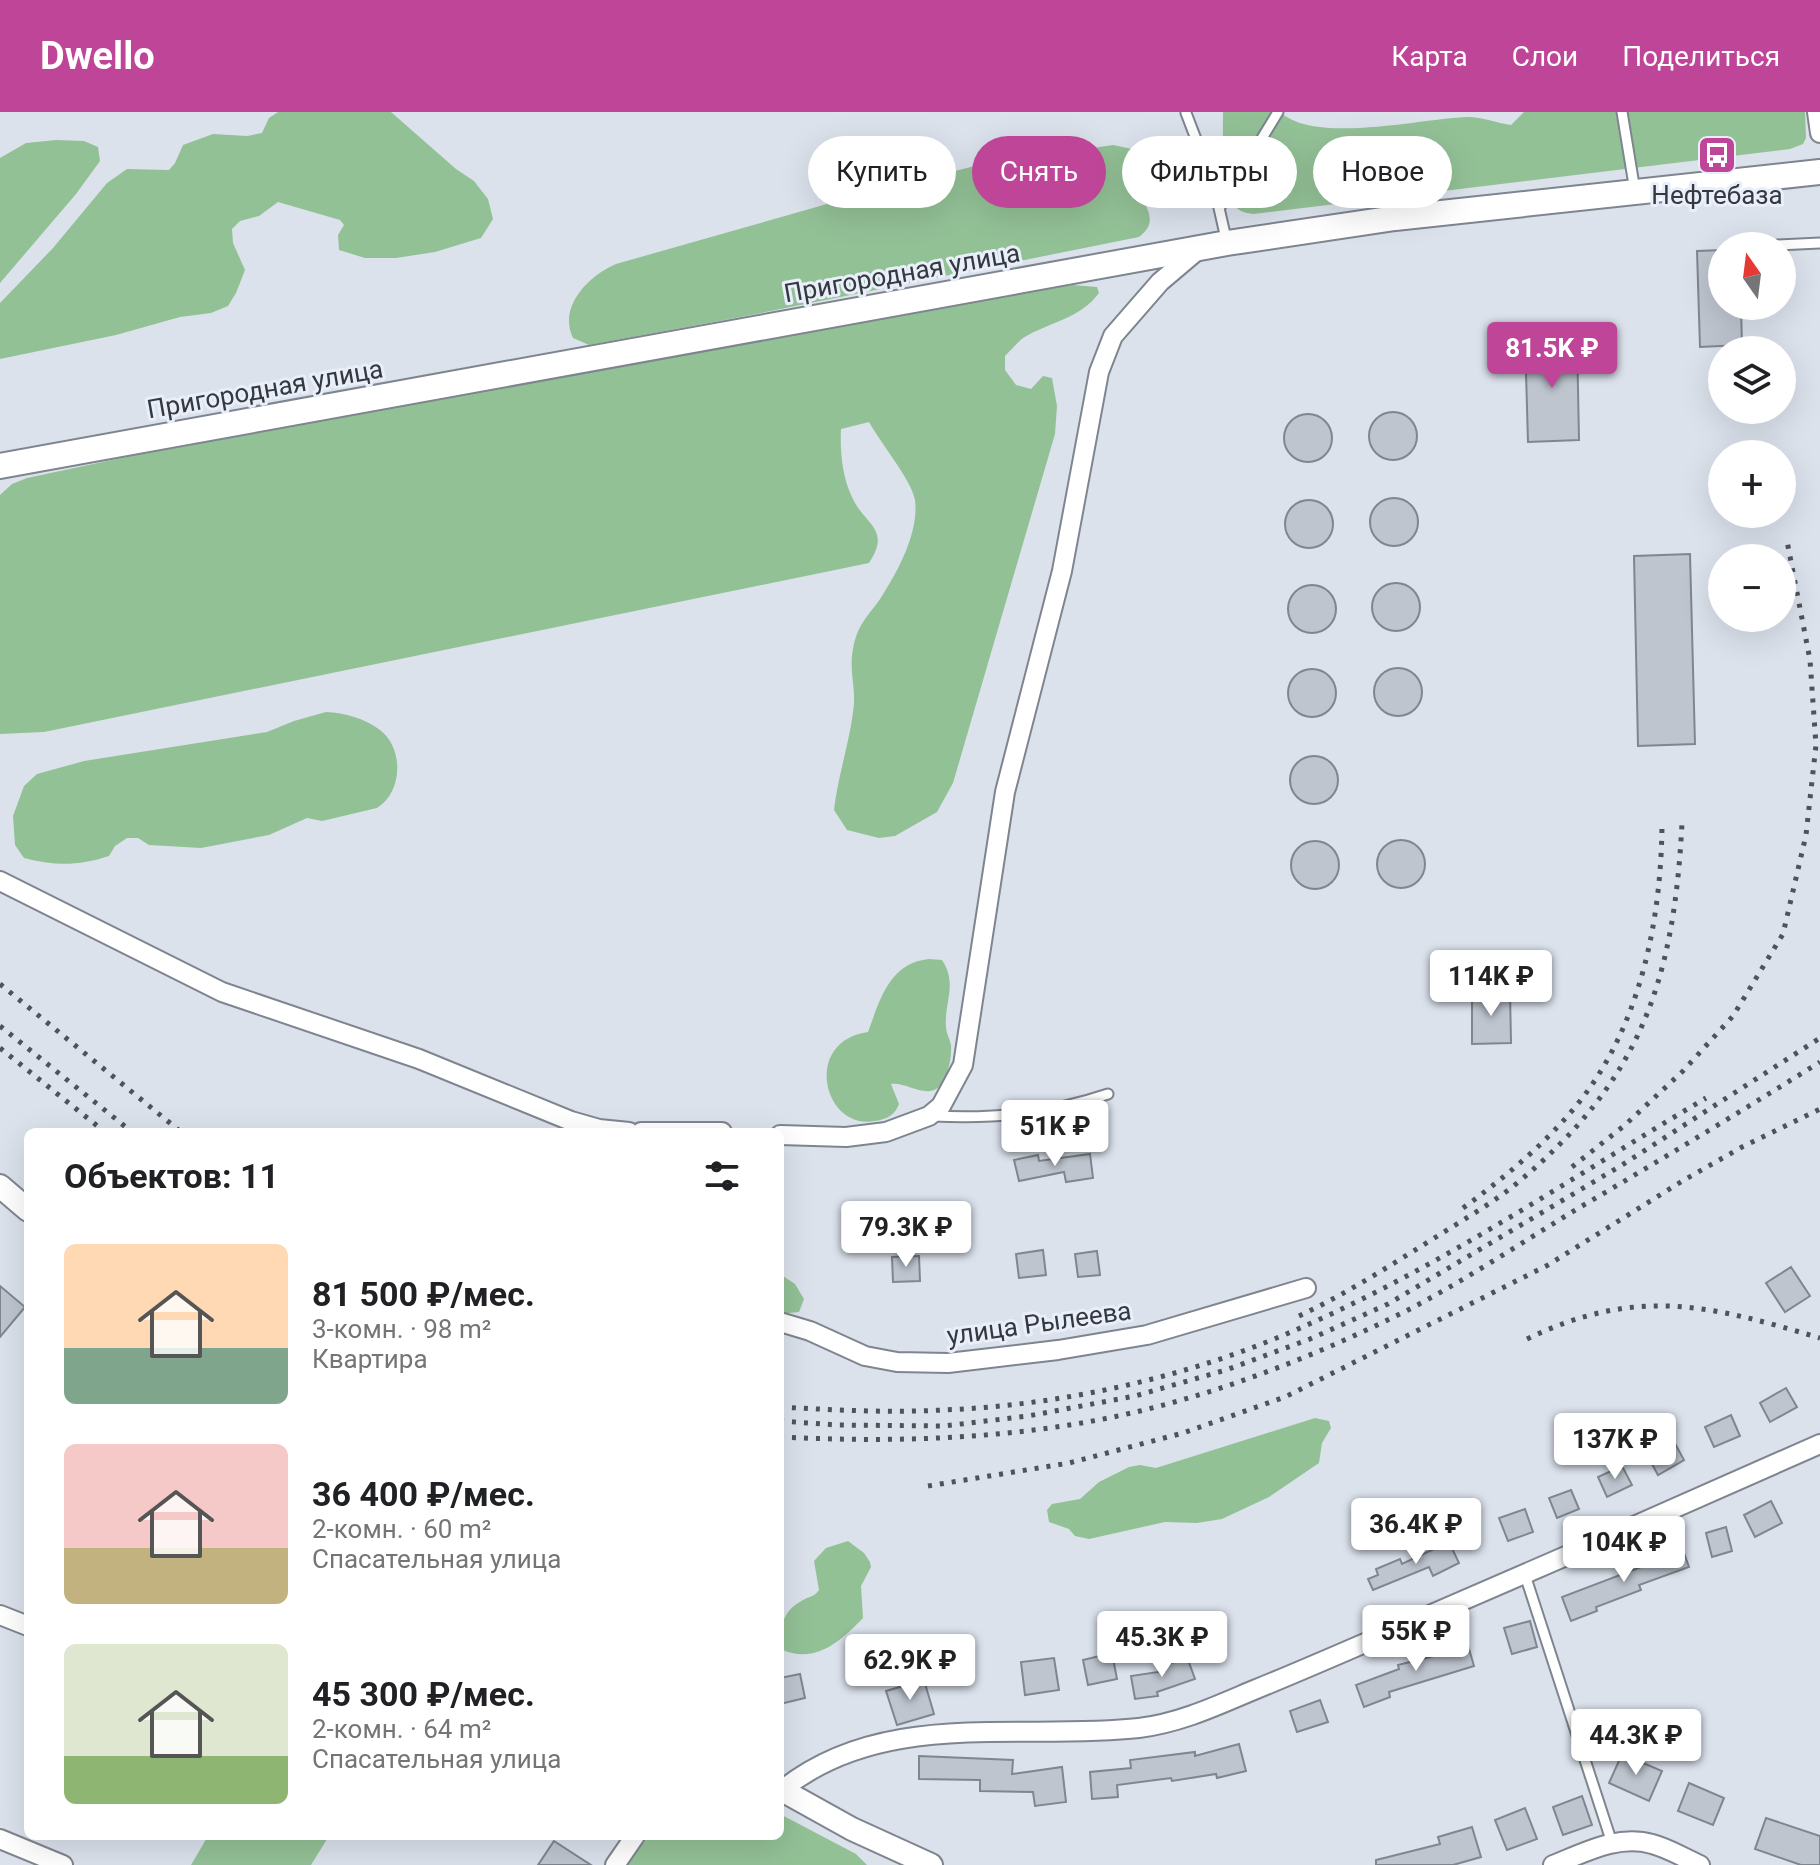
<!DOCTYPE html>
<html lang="ru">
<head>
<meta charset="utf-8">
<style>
  :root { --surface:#fff; --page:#f6f6f6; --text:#202124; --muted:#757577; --accent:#bf4598 }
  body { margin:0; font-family:Roboto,sans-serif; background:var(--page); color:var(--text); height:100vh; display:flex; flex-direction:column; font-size:30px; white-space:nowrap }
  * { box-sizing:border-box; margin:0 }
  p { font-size:26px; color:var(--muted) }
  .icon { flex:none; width:44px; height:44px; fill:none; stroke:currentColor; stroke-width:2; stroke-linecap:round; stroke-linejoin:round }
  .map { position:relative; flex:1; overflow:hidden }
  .sheet { position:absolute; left:24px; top:1016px; width:760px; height:712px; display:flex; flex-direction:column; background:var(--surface); border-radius:12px; box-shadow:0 8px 32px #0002 }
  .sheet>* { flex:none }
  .top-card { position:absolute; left:808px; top:24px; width:760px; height:72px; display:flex; gap:16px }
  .needle { width:52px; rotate:346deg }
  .controls { position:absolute; left:1708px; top:120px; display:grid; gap:16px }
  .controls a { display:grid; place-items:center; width:88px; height:88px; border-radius:50%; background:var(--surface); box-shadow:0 8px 32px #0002; font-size:40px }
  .price { position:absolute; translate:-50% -68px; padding:0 18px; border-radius:8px; background:#fff; color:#222; font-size:26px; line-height:52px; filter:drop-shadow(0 2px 4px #0008) }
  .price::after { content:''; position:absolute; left:50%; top:48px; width:24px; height:18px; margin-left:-12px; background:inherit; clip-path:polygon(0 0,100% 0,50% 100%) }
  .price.on { background:var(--accent); color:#fff }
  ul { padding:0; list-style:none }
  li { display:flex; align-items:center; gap:24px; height:200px; padding:0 40px }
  li span { display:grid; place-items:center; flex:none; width:224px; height:160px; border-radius:12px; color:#555 }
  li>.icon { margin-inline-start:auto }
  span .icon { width:96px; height:96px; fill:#fffc; stroke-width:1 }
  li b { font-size:34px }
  h2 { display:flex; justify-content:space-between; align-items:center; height:96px; padding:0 40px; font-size:34px }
  .tag { padding:0 28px; border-radius:36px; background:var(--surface); box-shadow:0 8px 32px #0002; font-size:28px; line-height:72px }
  .tag.on { background:var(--accent); color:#fff }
  header { display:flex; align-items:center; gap:48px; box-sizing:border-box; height:112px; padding:0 40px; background:var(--accent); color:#fff }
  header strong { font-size:38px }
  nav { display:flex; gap:44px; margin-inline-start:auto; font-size:28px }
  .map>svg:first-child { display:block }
  .forest { fill:#93c196 }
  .building { fill:#bec5cf; stroke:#80868f; stroke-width:2 }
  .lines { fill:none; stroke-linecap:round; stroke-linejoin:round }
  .service-casing { stroke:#7f858f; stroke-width:13 }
  .minor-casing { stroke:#7f858f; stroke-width:22 }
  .tertiary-casing { stroke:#7f858f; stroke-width:26 }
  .secondary-casing { stroke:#7f858f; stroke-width:28 }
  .service { stroke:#fff; stroke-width:9 }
  .minor { stroke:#fff; stroke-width:18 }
  .tertiary { stroke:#fff; stroke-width:22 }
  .secondary { stroke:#fff; stroke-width:24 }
  .rail { stroke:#4f5358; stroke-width:5; stroke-dasharray:4 8; stroke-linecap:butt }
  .labels { text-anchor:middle; stroke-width:6; stroke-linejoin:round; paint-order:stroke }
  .poi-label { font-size:26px; fill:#35383c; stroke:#e8effa }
  .street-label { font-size:26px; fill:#35383c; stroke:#e8effa }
</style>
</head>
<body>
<header>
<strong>Dwello</strong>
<nav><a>Карта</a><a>Слои</a><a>Поделиться</a></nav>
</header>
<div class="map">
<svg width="1820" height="1753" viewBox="0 0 1820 1753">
  <rect width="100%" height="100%" fill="#dbe2ec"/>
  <g class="forest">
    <polygon points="278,0 391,0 456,57 474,69 488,87 493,107 481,126 435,140 396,146 365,146 339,138 338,123 344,113 340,108 278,90 259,104 240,109 232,117 233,131 245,158 236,181 228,194 211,201 180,205 116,223 0,247 0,191 53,136 107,71 127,57 169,58 175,51 183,33 213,22 247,24 262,21 269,6"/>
    <path d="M1223,0H1280C1316,33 1423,6 1468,5C1483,5 1496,11 1511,13L1524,0H1805L1806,26L1803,32L1790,37L1253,102C1247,101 1240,100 1236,95C1221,79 1223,21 1223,0Z"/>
    <polygon points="56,28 84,29 98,35 100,49 76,82 0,171 0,46 26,31"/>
    <path d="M1113,33L1137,38C1147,54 1142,65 1139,81C1148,97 1158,111 1139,125L746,204L589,233L573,226C558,195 588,164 616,152L862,82L979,53Z"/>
    <path d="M1073,173L1097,175L1099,181C1080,207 1049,210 1023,226C1017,231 1011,238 1005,244V258L1016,273L1031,277L1043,264L1052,266L1057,294L1055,322L953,671L937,700L895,724L879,726L847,718L834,698C838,662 851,627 854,591C855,573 849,557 853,537C858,508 872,502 885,479C900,455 919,418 915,388C912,369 880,330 869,310L841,317C840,340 842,364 852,385C864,413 892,416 869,451L44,620L0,622V383L12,372L27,366L126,345L1014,181Z"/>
    <path d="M326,600C345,601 364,606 380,618C404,636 403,680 377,696L322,709L307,706L269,723L201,736L149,733L138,726H127L115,734L109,744C79,754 54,754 24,746L15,733L13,704L24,674L37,662L84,649L267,620L294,609Z"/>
    <path d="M929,847L942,848C958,872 944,890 946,915C946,921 950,927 951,933C952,946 947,974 934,978C920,983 905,970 891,972L899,992C895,1003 887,1007 875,1009C823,1019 802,929 868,920C880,888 889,851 929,847Z"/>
    <polygon points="780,1162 795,1172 804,1187 799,1200 780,1202"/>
    <polygon points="1315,1306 1329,1309 1331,1316 1322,1331 1319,1351 1269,1385 1222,1407 1197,1411 1165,1410 1089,1427 1075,1424 1069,1417 1049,1410 1047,1398 1052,1392 1080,1387 1099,1370 1129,1355 1140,1353 1156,1356"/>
    <path d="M848,1429L864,1441L870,1450L871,1455L861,1474L863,1506C840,1530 814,1553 781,1537C779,1516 782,1499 803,1488C810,1484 814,1485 819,1478L814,1449L826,1436Z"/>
    <polygon points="780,1702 856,1742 867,1753 624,1753 649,1724 780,1724"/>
    <polygon points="208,1724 329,1724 311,1753 191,1753"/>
  </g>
  <g class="building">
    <polygon points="1722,138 1722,194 1741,194 1742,233 1700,235 1697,139"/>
    <polygon points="1577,226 1579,328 1528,330 1525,227"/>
    <circle cx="1393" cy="324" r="24"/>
    <circle cx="1308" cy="326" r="24"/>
    <circle cx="1394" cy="410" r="24"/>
    <circle cx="1309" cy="412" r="24"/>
    <polygon points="1690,442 1695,632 1638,634 1634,444"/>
    <circle cx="1396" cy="495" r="24"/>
    <circle cx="1312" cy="497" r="24"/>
    <circle cx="1398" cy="580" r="24"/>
    <circle cx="1312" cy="581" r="24"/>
    <circle cx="1314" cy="668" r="24"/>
    <circle cx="1401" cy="752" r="24"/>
    <circle cx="1315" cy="753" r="24"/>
    <polygon points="1510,879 1511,931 1472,932 1472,880"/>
    <polygon points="1090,1042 1093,1066 1066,1070 1064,1060 1019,1069 1014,1048 1038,1043 1039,1049"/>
    <polygon points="1043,1138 1046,1163 1019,1166 1016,1142"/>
    <polygon points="1097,1139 1100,1163 1078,1165 1075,1142"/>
    <polygon points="919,1144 920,1169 893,1170 892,1145"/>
    <polygon points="1791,1155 1810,1184 1785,1200 1766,1171"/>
    <polygon points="0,1174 25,1195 0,1225"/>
    <polygon points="1786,1276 1797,1295 1770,1310 1760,1291"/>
    <polygon points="1731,1303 1740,1324 1714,1335 1705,1315"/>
    <polygon points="1672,1326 1684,1348 1658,1363 1646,1341"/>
    <polygon points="1622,1354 1632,1373 1607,1385 1598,1365"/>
    <polygon points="1571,1378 1579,1397 1557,1406 1549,1386"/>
    <polygon points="1771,1389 1782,1411 1755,1425 1744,1403"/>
    <polygon points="1525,1397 1533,1420 1508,1429 1499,1406"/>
    <polygon points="1726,1415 1732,1439 1712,1445 1706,1421"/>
    <polygon points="1449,1430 1459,1451 1433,1464 1429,1455 1373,1478 1368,1467 1378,1463 1376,1457 1400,1447 1402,1452"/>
    <polygon points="1681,1433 1689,1455 1639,1473 1641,1478 1596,1495 1597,1499 1571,1509 1562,1485 1657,1449 1654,1443"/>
    <polygon points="1530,1509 1537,1535 1512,1542 1504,1516"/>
    <polygon points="1467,1530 1474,1554 1389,1580 1390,1585 1364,1595 1356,1573 1399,1557 1398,1553 1442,1542 1441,1538"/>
    <polygon points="1112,1541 1117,1567 1088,1573 1083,1548"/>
    <polygon points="1187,1545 1195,1567 1157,1580 1158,1584 1135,1587 1131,1564 1165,1559 1163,1554"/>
    <polygon points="1054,1546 1059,1578 1025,1583 1021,1550"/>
    <polygon points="800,1562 805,1586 780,1592 780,1566"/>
    <polygon points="924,1568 934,1602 897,1613 886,1579"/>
    <polygon points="1320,1588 1328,1610 1297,1620 1290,1599"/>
    <polygon points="1239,1632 1246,1659 1217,1666 1216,1662 1172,1669 1171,1666 1117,1673 1118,1685 1092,1687 1090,1660 1131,1656 1130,1648 1195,1640 1195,1644"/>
    <polygon points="1622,1642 1662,1659 1649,1689 1609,1671"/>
    <polygon points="919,1644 1013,1648 1012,1662 1062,1655 1066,1690 1035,1694 1033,1680 980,1679 980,1668 919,1667"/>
    <polygon points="1689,1671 1724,1686 1713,1713 1678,1699"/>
    <polygon points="1582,1684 1592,1713 1563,1723 1553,1695"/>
    <polygon points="1525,1696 1537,1727 1507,1738 1495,1708"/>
    <polygon points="1766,1706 1820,1724 1820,1753 1801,1753 1755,1737"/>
    <polygon points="1472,1715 1481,1745 1453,1753 1376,1753 1376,1748 1440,1732 1438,1725"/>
    <polygon points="554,1729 591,1753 538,1753"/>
  </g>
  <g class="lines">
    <g class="service-casing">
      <g id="service">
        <polyline points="1622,0 1635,79"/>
        <polyline points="1186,1 1214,74 1227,131"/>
        <polyline points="1220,95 1278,0"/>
        <polyline points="1777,133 1820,131"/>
        <path d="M933,1004C995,1007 1048,1002 1108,982"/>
        <polyline points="1525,1463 1612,1731"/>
      </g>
    </g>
    <g class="minor-casing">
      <g id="minor">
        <polyline points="1817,0 1820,21"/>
        <polyline points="0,769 222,880 419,947 571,1009 599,1017 629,1020"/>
        <polyline points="641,1020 722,1020"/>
        <polyline points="780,1023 846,1025 886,1020 929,1004 941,994 963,953 1005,680 1062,459 1099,260 1113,224 1160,170 1199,137"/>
        <polyline points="780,1210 810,1219 865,1244 897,1250 948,1251 1058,1238 1147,1223 1306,1176"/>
        <polyline points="0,1503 28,1514"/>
        <path d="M782,1678C883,1596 1021,1629 1139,1616C1180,1611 1216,1594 1254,1578C1291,1563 1328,1547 1365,1531C1517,1466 1669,1399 1820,1332"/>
        <polyline points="0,1727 63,1753"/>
        <polyline points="615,1753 635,1724"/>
        <path d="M1553,1753C1584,1741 1618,1722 1652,1732C1668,1736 1684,1746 1700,1753"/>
      </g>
    </g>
    <g class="tertiary-casing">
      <g id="tertiary">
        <polyline points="0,1074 28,1098"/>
        <polyline points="780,1677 852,1717 931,1753"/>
      </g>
    </g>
    <g class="secondary-casing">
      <polyline id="secondary" points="0,354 1227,131 1395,106 1820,60"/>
    </g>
    <use href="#service" class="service"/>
    <use href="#minor" class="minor"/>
    <use href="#tertiary" class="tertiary"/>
    <use href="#secondary" class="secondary"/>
    <g class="rail">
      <polyline points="0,872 181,1020"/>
      <polyline points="0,914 132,1020"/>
      <polyline points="0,936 105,1020"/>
      <polyline points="1572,1055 1625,1013 1683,959 1733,904 1783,822 1806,723 1816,633 1810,548 1787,429"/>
      <path d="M1463,1096C1504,1066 1544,1033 1576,994C1640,916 1661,810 1662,713"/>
      <path d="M1299,1204C1346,1182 1391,1153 1436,1125C1463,1108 1491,1092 1516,1072C1641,969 1674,868 1682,711"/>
      <path d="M1527,1227C1637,1174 1709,1193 1820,1226"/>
      <path d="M780,1295C834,1298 889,1301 943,1298C1066,1293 1194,1264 1307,1213C1447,1151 1574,1064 1706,986"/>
      <polyline points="780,1309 837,1313 944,1314 1028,1304 1135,1284 1226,1258 1310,1227 1388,1192 1622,1053 1820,926"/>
      <path d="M780,1325C900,1331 1023,1327 1140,1299C1231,1277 1322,1241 1406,1199C1464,1169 1521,1131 1577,1097C1659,1049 1740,1000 1820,950"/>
      <polyline points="928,1374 1069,1351 1183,1321 1285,1285 1548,1153 1684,1068 1742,1035 1820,997"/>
    </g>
  </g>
  <defs>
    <g id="bus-square" transform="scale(2)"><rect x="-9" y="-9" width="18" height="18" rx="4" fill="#bf4598" stroke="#e8effa"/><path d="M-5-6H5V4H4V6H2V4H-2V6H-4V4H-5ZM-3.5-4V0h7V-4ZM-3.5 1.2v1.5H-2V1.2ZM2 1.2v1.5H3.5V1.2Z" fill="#fff"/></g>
  </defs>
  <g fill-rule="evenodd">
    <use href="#bus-square" x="1717" y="43"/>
  </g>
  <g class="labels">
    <g class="poi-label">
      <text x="1717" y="92">Нефтебаза</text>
    </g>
    <g class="street-label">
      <text transform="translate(902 161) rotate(-10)" y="9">Пригородная улица</text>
      <text transform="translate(265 277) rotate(-10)" y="9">Пригородная улица</text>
      <text transform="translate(1039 1211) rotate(-8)" y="9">улица Рылеева</text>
    </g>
  </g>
</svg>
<div class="controls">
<a><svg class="needle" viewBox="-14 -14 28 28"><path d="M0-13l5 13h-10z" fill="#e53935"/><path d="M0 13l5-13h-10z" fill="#757577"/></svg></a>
<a><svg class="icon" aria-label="layers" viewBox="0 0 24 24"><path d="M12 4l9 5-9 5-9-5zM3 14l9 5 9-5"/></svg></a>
<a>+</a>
<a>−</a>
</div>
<b class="price on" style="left:1552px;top:278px">81.5K ₽</b>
<b class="price" style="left:1491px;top:906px">114K ₽</b>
<b class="price" style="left:1055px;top:1056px">51K ₽</b>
<b class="price" style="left:906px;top:1157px">79.3K ₽</b>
<b class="price" style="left:1615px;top:1369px">137K ₽</b>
<b class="price" style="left:1416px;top:1454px">36.4K ₽</b>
<b class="price" style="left:1624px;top:1472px">104K ₽</b>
<b class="price" style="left:1416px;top:1561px">55K ₽</b>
<b class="price" style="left:1162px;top:1567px">45.3K ₽</b>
<b class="price" style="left:910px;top:1590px">62.9K ₽</b>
<b class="price" style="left:1636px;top:1665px">44.3K ₽</b>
<div class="top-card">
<a class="tag">Купить</a>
<a class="tag on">Снять</a>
<a class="tag">Фильтры</a>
<a class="tag">Новое</a>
</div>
<section class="sheet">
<h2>Объектов: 11<svg class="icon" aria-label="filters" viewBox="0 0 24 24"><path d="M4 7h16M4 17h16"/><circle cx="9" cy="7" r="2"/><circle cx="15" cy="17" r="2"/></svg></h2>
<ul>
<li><span style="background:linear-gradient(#ffd9b3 65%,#7fa58c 0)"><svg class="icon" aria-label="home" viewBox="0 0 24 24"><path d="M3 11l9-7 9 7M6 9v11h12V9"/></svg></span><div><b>81 500 ₽/мес.</b><p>3-комн. · 98 m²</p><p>Квартира</p></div></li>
<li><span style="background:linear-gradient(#f6c9c9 65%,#c2b280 0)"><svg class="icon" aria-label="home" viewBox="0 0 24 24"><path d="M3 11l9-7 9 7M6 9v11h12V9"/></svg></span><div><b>36 400 ₽/мес.</b><p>2-комн. · 60 m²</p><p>Спасательная улица</p></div></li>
<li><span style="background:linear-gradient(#dfe7d0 70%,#8fb573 0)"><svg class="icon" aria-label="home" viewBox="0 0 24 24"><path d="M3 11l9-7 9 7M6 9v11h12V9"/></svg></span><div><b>45 300 ₽/мес.</b><p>2-комн. · 64 m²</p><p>Спасательная улица</p></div></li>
</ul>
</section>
</div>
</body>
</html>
